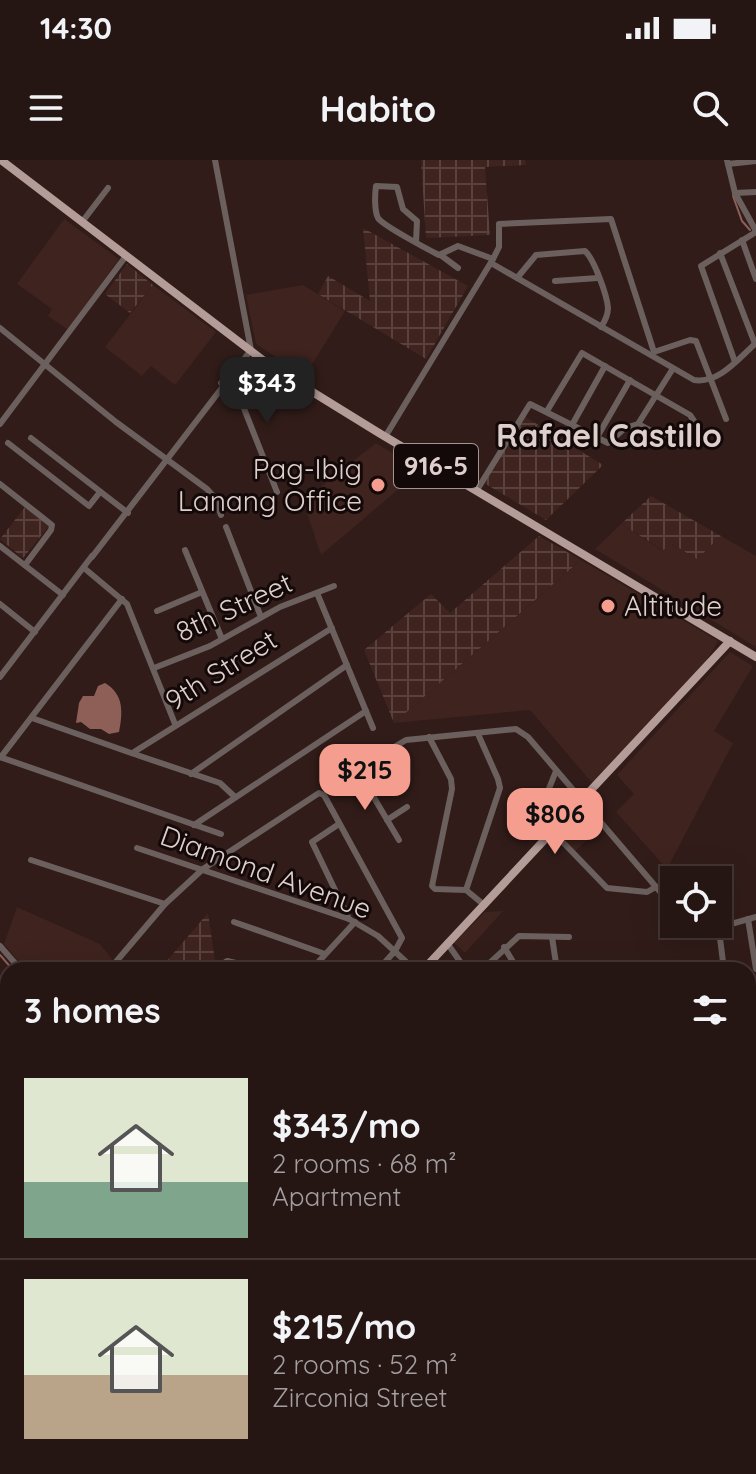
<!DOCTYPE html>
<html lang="en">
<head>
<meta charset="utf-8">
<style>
  :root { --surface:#251513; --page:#2d1e1c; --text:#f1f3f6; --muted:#a39fa0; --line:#423433; --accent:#f59d8e }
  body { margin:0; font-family:Quicksand,sans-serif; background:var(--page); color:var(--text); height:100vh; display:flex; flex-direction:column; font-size:30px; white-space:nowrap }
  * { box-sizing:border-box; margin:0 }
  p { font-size:26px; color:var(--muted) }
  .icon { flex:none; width:44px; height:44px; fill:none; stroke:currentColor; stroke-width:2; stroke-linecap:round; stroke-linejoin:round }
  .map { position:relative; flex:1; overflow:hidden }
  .side { position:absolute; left:0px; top:802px; width:756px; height:512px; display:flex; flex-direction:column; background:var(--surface); border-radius:24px 24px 0 0; box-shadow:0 8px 32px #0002,0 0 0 2px var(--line) }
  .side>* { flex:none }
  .controls { position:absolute; left:660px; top:706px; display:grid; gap:16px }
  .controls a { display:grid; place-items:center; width:72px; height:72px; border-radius:0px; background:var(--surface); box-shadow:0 8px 32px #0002,0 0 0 2px var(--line); font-size:40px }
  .price { position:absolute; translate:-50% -68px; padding:0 18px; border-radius:16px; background:var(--accent); color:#111; font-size:26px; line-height:52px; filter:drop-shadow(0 2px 4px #0008) }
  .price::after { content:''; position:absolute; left:50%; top:48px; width:24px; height:18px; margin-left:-12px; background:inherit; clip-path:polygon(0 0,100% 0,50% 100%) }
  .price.current { background:#222; color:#fff }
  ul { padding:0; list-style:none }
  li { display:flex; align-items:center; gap:24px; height:200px; padding:0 24px }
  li+li { border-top:2px solid var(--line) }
  li span { display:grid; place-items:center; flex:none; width:224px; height:160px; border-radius:0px; color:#555 }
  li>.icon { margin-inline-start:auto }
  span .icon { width:96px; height:96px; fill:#fffc; stroke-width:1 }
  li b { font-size:34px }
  h2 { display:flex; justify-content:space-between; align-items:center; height:96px; padding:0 24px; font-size:34px }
  .status { display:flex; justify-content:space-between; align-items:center; height:56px; padding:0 40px; background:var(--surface); direction:ltr }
  .status svg { height:22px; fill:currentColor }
  header { display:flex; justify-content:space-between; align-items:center; height:104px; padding:0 24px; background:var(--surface); font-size:36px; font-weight:700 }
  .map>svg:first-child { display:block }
  .built { fill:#3e231e }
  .industrial { fill:url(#industrial-grid) }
  .water { fill:#8e5f57 }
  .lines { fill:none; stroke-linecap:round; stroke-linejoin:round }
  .stream { stroke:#8e5f57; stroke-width:2 }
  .minor { stroke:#6b605d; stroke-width:6 }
  .major { stroke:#b49c98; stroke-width:8 }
  .poi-dot { fill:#f59d8e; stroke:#130908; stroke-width:3 }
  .labels { text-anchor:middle; stroke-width:6; stroke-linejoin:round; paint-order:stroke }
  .shield { fill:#130908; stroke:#a19491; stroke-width:2 }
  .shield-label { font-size:26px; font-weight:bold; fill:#decfcc }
  .poi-label { font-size:28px; fill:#decfcc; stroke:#130908; text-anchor:end }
  .street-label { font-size:28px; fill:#decfcc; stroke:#130908 }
  .quarter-label { font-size:32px; font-weight:bold; fill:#decfcc; stroke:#130908 }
</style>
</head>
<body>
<div class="status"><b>14:30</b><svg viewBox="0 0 49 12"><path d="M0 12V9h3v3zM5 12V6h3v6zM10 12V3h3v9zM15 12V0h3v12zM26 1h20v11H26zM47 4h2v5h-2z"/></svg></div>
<header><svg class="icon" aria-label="menu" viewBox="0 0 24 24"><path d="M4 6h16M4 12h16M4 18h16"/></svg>Habito<svg class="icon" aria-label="search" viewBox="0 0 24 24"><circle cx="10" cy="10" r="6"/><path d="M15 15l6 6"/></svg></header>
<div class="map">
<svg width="756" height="1314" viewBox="0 0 756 1314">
  <defs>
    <pattern id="industrial-grid" width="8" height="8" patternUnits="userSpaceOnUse" patternTransform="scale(2)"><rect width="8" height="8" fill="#3e231e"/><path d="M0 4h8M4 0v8" fill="none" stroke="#59423e"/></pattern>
  </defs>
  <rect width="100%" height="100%" fill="#311c19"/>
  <g class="built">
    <polygon points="64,59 119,99 68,170 48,156 52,149 17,124"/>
    <polygon points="153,125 216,172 175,225 151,206 142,216 105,187"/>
    <polygon points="303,125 345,151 305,216 256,184 246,135"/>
    <polygon points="376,283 421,310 321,395 303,341"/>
    <polygon points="621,364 662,390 671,384 696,398 721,376 756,396 756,487 595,389"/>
    <polygon points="581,400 718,481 704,505 592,623 530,550 394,563"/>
    <polygon points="730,492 753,506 714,571 733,583 667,709 616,652 634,634 617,615"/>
    <polygon points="584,648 601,667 575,691 558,673"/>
    <polygon points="17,747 100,784 112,799 103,810 26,810 4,784"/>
    <polygon points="503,751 465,793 454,783 485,752"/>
    <polygon points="47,1306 113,1306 109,1314 48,1314 43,1311"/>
  </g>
  <g class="industrial">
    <polygon points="421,0 525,0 526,5 485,7 490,75 426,78"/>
    <polygon points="363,68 468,126 426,199 318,134 328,116 370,141"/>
    <polygon points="127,104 153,125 130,153 105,134"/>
    <polygon points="524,256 603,305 546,360 484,323"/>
    <polygon points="651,336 721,376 697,399 672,384 663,390 621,364"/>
    <polygon points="25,347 49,366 23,398 0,379"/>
    <polygon points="539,376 581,400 394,563 364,490 431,434 450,453"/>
    <polygon points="208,753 215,800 206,810 159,810"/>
  </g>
  <path class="water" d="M105,523C124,534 123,553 119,572L109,574L101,569H90L81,562L76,563L79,543L83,536H94L98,526Z"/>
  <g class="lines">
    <g class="stream">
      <polyline points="733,36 742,61 750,70"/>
      <polyline points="0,795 13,810"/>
      <polyline points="147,1314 154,1306"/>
    </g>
    <g class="minor">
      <polyline points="727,0 735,33 756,71"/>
      <polyline points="728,4 756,1"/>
      <polyline points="735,33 756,32"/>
      <polyline points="82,62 108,28"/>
      <polyline points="742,80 756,119"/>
      <path d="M416,82L417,61L403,49L397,27L376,26C375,33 374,50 378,58C382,65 429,90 439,95L458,86L493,99"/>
      <polyline points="720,93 755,184"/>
      <polyline points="442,96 458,108"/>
      <path d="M491,103L694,220C719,224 738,199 756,183"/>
      <path d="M517,118L536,95L585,91C594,99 607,135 608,148C608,155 605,161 601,167"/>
      <polyline points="555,121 598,118"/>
      <polyline points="0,168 116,262 207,329 215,338 221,355"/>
      <polyline points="654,192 690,180 696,181 726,259"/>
      <polyline points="735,202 701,106 756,72"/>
      <polyline points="221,223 241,241 277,332"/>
      <polyline points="547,251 582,193 690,255 698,267 681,287 638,264"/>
      <polyline points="0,264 126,96"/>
      <polyline points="572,265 605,206"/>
      <polyline points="385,277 493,99 499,87 499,64 611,59 654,192"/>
      <polyline points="31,278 128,353"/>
      <polyline points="596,279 630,220"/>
      <polyline points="8,283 89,346 100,332"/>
      <polyline points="0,324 52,365 51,370 25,405"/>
      <polyline points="477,330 530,244 608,283 625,268 638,264 672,210"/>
      <polyline points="226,367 261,457"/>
      <polyline points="0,386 63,435"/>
      <polyline points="185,390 222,479"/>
      <polyline points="92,397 251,190 215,0"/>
      <polyline points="84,408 127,444 175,564"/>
      <polyline points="317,433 373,568"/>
      <polyline points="0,444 35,472"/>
      <polyline points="157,451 202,432"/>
      <polyline points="154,508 210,486 280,447 334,426"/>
      <polyline points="0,517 92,396"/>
      <polyline points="32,558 134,594"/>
      <polyline points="429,577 451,619 452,629 432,726 435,729 466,730 483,744"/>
      <polyline points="0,597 221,674"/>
      <polyline points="1,597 122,439"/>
      <polyline points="191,614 347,505"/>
      <polyline points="235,637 220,623 137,595 134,592 332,468"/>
      <polyline points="387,660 407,647"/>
      <polyline points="339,664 312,682 349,759"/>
      <polyline points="194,665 366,551"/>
      <polyline points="552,671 607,728 647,732 656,727"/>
      <polyline points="545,679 534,666 556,611"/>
      <polyline points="399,680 357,609 406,580 516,569 528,577 674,748"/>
      <polyline points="137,688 349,759 378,776 415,810"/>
      <polyline points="31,700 165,744"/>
      <polyline points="466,730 500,628 498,619 478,574"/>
      <polyline points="748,759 756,809"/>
      <polyline points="234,762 325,794"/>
      <polyline points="552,777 557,810"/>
      <polyline points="447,783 466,810"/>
      <polyline points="0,786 21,810"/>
      <polyline points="504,787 518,810"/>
      <polyline points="109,810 165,744 203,709 319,633 324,635 402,778 395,791 378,810"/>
      <polyline points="213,810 227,801 268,810"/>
      <polyline points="311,810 355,762"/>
      <polyline points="482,810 519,776 569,777"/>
      <polyline points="724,810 719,770 724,766 756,757"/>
      <polyline points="0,830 8,839"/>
      <polyline points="748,844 756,837"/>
      <polyline points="748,858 756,868"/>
      <polyline points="748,888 756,882"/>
      <polyline points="748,945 756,939"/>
      <polyline points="0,949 8,926"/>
      <polyline points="0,963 8,964"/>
      <polyline points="748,1020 756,1013"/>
      <polyline points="0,1022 8,1025"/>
      <polyline points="5,1061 3,1054 8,1035"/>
      <polyline points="7,1092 8,1101"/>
      <polyline points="748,1121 756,1123"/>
      <polyline points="748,1156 756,1159"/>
      <polyline points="748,1179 756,1182"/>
      <polyline points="748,1195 756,1183"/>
      <polyline points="0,1207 8,1195"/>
      <polyline points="748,1291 756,1293"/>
      <polyline points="127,1306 130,1314"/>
      <polyline points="297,1306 298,1314"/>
      <polyline points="325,1306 325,1314"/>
      <polyline points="580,1308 581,1306"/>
      <polyline points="2,1314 8,1303"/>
      <polyline points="28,1314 33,1306"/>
      <polyline points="176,1314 187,1306"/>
      <polyline points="220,1314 252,1306"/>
      <polyline points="623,1314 628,1306"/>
      <polyline points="699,1314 702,1306"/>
      <polyline points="713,1314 716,1306"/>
      <polyline points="737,1314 741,1306"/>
    </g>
    <g class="major">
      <polyline points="1,0 272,207 379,273 756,497"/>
      <polyline points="423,810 730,481"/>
      <polyline points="0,1269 8,1254"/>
    </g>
  </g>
  <g class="poi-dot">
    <circle cx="378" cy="325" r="8"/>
    <circle cx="608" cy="446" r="8"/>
  </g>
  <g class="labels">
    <rect class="shield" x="394" y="284" width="84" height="44" rx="6"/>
    <g class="shield-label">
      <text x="436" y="315">916-5</text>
    </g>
    <g class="poi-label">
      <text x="362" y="319">Pag-Ibig<tspan x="362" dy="32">Lanang Office</tspan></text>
      <text x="624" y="456" text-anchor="start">Altitude</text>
    </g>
    <g class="street-label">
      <text transform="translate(234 447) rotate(-25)" y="10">8th Street</text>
      <text transform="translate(221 510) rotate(-32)" y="10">9th Street</text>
      <text transform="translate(266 712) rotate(20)" y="10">Diamond Avenue</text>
    </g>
    <g class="quarter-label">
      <text x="609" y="287">Rafael Castillo</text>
    </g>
  </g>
</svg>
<div class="controls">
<a><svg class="icon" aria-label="locate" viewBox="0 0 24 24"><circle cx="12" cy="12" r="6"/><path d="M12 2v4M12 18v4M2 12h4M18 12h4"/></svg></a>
</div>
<b class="price current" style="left:267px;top:265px">$343</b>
<b class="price" style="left:365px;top:652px">$215</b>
<b class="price" style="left:555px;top:696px">$806</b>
<section class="side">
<h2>3 homes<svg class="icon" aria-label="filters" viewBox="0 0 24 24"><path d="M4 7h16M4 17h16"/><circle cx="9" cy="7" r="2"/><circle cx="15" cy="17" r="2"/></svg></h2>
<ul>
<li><span style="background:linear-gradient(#dfe7d0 65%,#7fa58c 0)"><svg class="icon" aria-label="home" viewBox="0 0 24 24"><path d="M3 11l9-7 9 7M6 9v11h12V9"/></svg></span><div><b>$343/mo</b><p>2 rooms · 68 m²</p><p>Apartment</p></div></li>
<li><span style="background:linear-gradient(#dfe7d0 60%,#b9a48a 0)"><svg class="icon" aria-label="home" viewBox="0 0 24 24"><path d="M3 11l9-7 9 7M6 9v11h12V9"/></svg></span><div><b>$215/mo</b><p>2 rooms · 52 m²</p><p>Zirconia Street</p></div></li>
</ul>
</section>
</div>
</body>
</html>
